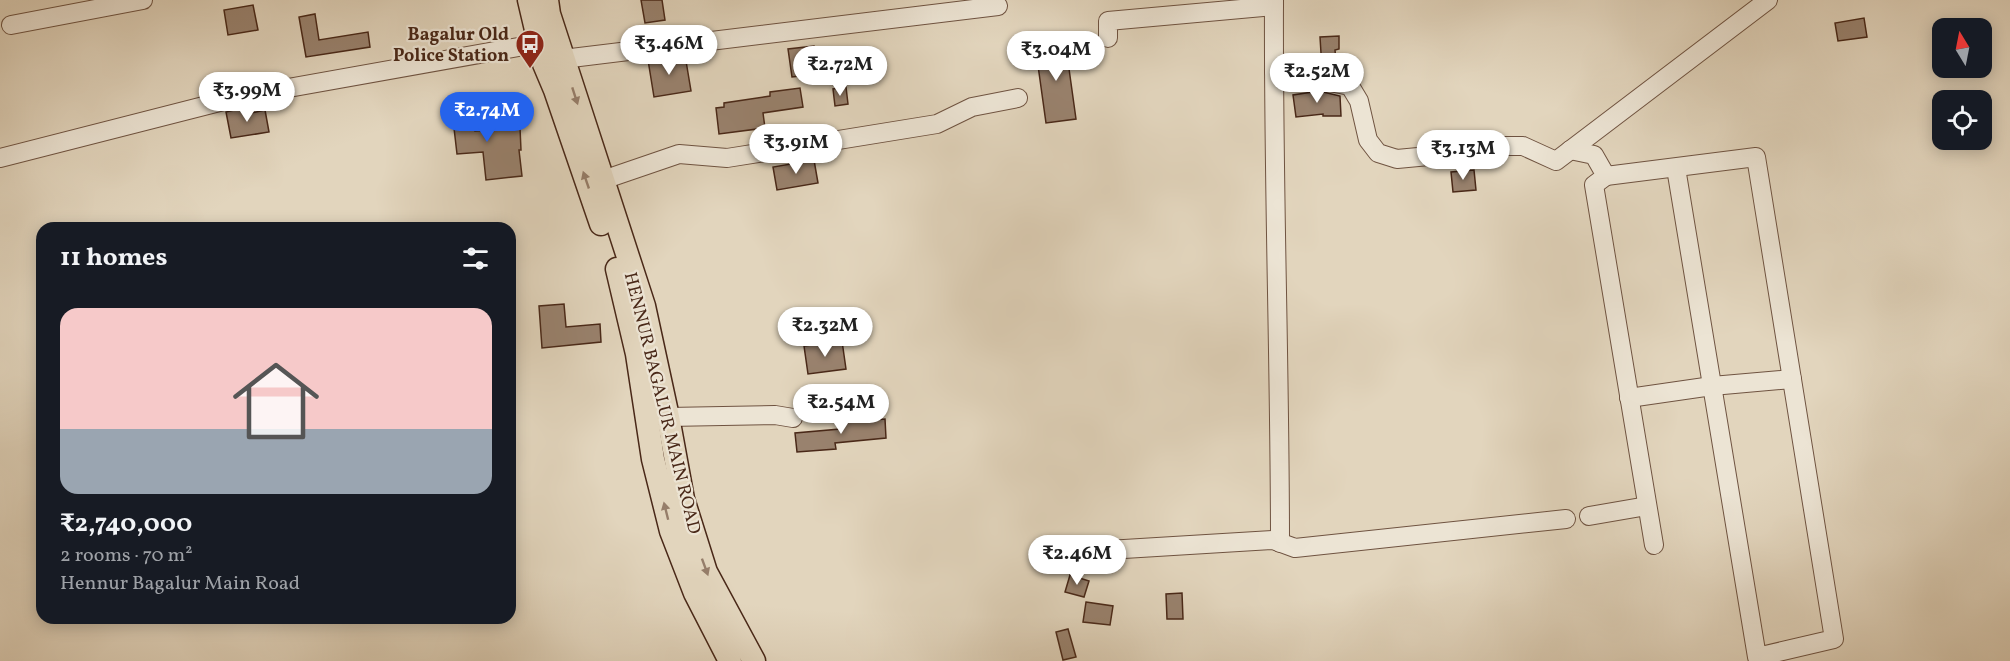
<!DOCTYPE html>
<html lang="en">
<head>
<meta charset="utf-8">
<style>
  :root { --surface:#171b24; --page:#242831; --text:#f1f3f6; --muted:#9ea1a6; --accent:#2563eb }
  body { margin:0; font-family:Vollkorn,serif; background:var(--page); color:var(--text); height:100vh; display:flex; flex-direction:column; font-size:22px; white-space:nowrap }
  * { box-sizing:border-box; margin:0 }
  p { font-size:20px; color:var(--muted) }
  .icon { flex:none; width:33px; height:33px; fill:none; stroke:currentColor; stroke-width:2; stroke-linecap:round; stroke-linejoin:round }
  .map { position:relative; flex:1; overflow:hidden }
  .panel { position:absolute; left:36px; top:222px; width:480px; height:402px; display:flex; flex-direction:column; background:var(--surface); border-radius:18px; box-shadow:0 3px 15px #0003 }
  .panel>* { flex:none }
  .needle { width:39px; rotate:350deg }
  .tools { position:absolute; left:1932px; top:18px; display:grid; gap:12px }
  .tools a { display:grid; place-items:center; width:60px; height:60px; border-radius:12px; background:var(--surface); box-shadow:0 3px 15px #0003; font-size:30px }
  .price { position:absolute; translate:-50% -51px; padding:0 14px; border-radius:21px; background:#fff; color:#222; font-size:20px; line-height:39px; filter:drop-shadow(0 2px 3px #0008) }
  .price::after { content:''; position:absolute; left:50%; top:36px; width:18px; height:14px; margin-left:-9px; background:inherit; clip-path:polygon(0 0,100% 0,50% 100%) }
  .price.selected { background:var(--accent); color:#fff }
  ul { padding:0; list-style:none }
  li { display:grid; align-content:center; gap:12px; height:318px; padding:0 24px }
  li span { display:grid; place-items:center; height:186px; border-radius:18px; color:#555 }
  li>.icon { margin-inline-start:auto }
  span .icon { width:108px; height:108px; fill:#fffc; stroke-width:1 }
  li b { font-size:26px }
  h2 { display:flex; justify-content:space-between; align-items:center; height:72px; padding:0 24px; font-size:26px }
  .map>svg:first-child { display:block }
  .building { fill:#99826e; stroke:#492818; stroke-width:1.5 }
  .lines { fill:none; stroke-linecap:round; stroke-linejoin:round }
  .minor-casing { stroke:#6f5341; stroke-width:20 }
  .major-casing { stroke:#492818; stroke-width:25 }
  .minor { stroke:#ece4d4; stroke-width:18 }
  .major { stroke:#e2d5bd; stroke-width:22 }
  .oneway { fill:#967e6a }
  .labels { text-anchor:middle; stroke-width:4.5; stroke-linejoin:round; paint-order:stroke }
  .poi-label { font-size:18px; font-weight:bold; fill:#492818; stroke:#ece4d4; text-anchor:end }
  .street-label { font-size:18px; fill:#492818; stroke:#ece4d4 }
</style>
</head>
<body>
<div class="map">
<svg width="2010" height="661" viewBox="0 0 2010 661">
  <rect width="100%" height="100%" fill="#e2d5bd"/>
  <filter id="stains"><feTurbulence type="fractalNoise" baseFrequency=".00333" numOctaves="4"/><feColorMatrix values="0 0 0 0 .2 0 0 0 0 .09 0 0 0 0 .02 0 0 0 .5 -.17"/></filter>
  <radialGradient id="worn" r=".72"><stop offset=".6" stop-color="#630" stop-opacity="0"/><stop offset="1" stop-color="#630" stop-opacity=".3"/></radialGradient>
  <g class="building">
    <polygon points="641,0 662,0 665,20 645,23"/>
    <polygon points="253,5 258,30 228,35 224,10"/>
    <polygon points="315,14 319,40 368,32 370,47 306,57 299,17"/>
    <polygon points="1864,18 1867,37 1838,41 1835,23"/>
    <polygon points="1339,36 1339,49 1335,50 1337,72 1322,69 1320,37"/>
    <polygon points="1065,40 1076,119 1046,123 1035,44"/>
    <polygon points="814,46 818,74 792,77 788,49"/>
    <polygon points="685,55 691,91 654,97 648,60"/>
    <polygon points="846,87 848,104 835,106 833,89"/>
    <polygon points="800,88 803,107 763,113 765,128 719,134 716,108 724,107 724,103 770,96 770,92"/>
    <polygon points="1319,91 1340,96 1341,116 1323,116 1323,114 1296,117 1293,95"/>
    <polygon points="473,100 475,131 520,128 521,150 519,150 522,176 486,180 483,152 457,154 451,102"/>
    <polygon points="246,107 247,114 265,110 269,132 231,138 226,112"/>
    <polygon points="814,160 818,183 777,190 773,167"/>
    <polygon points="1474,170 1476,190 1453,192 1451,172"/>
    <polygon points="564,304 566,327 600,324 601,342 542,348 539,306"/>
    <polygon points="842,341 846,369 808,374 804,346"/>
    <polygon points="885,419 886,438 835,443 836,449 797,452 795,433 840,429 840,423"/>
    <polygon points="1070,575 1089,581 1084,597 1065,592"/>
    <polygon points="1182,593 1183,619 1167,619 1166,594"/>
    <polygon points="1086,602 1113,606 1110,625 1083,622"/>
    <polygon points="1068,629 1076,657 1063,660 1056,632"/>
  </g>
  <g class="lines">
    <g class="minor-casing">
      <g id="minor">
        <path d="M1274,0C1273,181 1280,362 1280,543"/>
        <polyline points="11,25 143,0"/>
        <polyline points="1108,38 1108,21 1274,6"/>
        <polyline points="553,62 563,59 998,6"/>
        <polyline points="1274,71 1350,86 1359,101 1368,140 1378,153 1397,159 1482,151 1496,146 1523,146 1556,161 1768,0"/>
        <polyline points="1570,150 1594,155 1606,176 1594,185 1654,545"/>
        <polyline points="0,158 243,96 552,41"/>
        <polyline points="1606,176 1756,157 1834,639 1757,657 1676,168"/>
        <polyline points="603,180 679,154 727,158 937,124 972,107 1018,98"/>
        <polyline points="1629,398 1712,386 1792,379"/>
        <polyline points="668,417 775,415 793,418"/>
        <polyline points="1589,516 1647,506"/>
        <polyline points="1091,551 1273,540 1295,548 1566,519"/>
      </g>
    </g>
    <g class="major-casing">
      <g id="major">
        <polyline points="529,0 544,64 555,90 601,224"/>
        <polyline points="547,0 549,14 644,306 668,417 683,499 706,572 754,661"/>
        <polyline points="617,269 637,354 653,459 671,531 695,593 730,661"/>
      </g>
    </g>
    <use href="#minor" class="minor"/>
    <use href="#major" class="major"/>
  </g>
  <defs><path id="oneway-solid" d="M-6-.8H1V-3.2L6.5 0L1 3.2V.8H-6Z" transform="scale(1.5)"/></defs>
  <g class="oneway">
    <use href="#oneway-solid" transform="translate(575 96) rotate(72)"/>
    <use href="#oneway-solid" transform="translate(586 180) rotate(-109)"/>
    <use href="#oneway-solid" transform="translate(666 511) rotate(-104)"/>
    <use href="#oneway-solid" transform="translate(705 567) rotate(70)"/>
  </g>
  <defs>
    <g id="bus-pin" transform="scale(1.5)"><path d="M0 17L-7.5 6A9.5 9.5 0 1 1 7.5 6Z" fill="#8f2418" stroke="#ece4d4"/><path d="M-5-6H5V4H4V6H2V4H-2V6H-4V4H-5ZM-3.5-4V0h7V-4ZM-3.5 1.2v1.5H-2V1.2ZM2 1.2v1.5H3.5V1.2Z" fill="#fff"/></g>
  </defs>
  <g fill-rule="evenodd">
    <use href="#bus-pin" x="530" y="44"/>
  </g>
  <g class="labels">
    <g class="poi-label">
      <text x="509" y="40">Bagalur Old<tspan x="509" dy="21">Police Station</tspan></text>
    </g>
    <g class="street-label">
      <text transform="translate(663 403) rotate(76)" y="6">HENNUR BAGALUR MAIN ROAD</text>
    </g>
  </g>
  <rect width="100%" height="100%" filter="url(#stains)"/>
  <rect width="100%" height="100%" fill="url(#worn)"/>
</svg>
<div class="tools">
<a><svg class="needle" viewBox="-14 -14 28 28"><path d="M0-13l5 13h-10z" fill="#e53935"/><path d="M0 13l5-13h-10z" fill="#9ea1a6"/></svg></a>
<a><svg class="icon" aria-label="locate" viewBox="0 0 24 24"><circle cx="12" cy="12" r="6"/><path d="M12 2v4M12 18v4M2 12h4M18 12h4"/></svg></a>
</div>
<b class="price" style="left:669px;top:76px">₹3.46M</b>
<b class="price" style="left:1056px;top:82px">₹3.04M</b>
<b class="price" style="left:840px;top:97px">₹2.72M</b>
<b class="price" style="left:1317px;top:104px">₹2.52M</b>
<b class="price" style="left:247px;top:123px">₹3.99M</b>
<b class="price selected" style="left:487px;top:143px">₹2.74M</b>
<b class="price" style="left:796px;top:175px">₹3.91M</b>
<b class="price" style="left:1463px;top:181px">₹3.13M</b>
<b class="price" style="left:825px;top:358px">₹2.32M</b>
<b class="price" style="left:841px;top:435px">₹2.54M</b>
<b class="price" style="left:1077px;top:586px">₹2.46M</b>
<section class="panel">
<h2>11 homes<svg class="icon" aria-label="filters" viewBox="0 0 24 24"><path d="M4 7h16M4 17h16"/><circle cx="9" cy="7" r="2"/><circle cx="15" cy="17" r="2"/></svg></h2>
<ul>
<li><span style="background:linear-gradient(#f6c9c9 65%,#9aa5b1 0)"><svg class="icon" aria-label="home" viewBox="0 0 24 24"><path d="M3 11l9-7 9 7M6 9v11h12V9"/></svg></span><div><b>₹2,740,000</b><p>2 rooms · 70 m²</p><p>Hennur Bagalur Main Road</p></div></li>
</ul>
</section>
</div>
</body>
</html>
